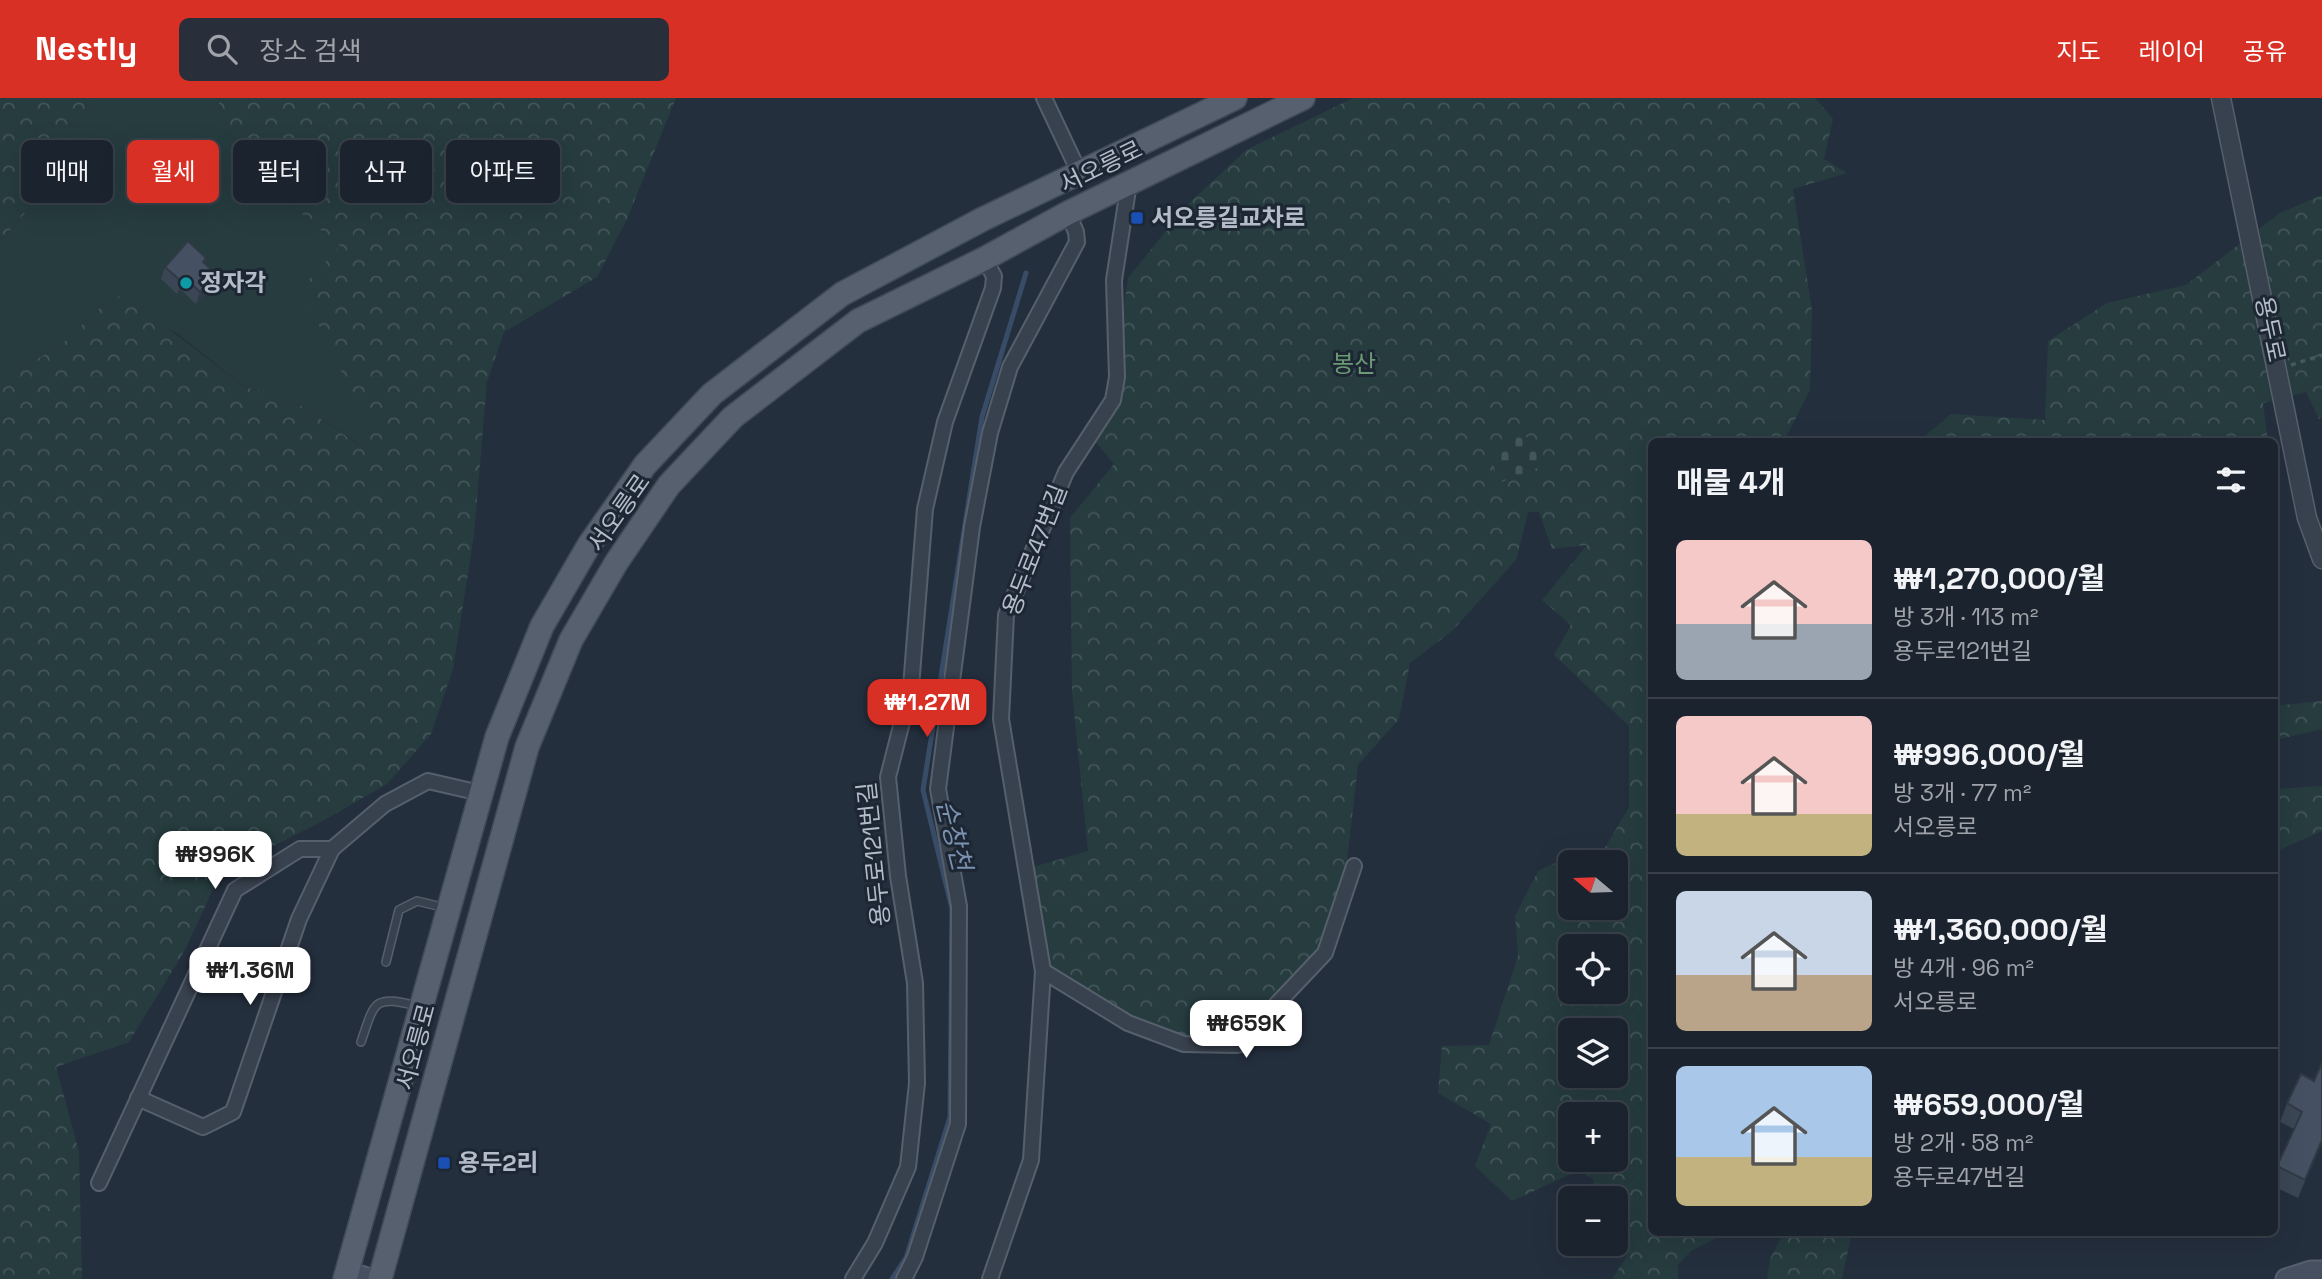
<!DOCTYPE html>
<html lang="ko">
<head>
<meta charset="utf-8">
<style>
  :root { --surface:#1b232e; --page:#282f3a; --text:#f1f3f6; --muted:#a0a4aa; --line:#39404a; --accent:#d93025 }
  body { margin:0; font-family:"Space Grotesk","Noto Sans KR",sans-serif; background:var(--page); color:var(--text); height:100vh; display:flex; flex-direction:column; font-size:26px; white-space:nowrap }
  * { box-sizing:border-box; margin:0 }
  p { font-size:23px; color:var(--muted) }
  .icon { flex:none; width:38px; height:38px; fill:none; stroke:currentColor; stroke-width:2; stroke-linecap:round; stroke-linejoin:round }
  .map { position:relative; flex:1; overflow:hidden }
  .drawer { position:absolute; left:1648px; top:340px; width:630px; height:798px; display:flex; flex-direction:column; background:var(--surface); border-radius:10px; box-shadow:0 7px 28px #0002,0 0 0 2px var(--line) }
  .drawer>* { flex:none }
  .banner { position:absolute; left:21px; top:42px; width:665px; height:63px; display:flex; gap:14px }
  .needle { width:46px; rotate:289deg }
  .buttons { position:absolute; left:1558px; top:752px; display:grid; gap:14px }
  .buttons a { display:grid; place-items:center; width:70px; height:70px; border-radius:10px; background:var(--surface); box-shadow:0 7px 28px #0002,0 0 0 2px var(--line); font-size:35px }
  .price { position:absolute; translate:-50% -60px; padding:0 16px; border-radius:14px; background:#fff; color:#222; font-size:23px; line-height:46px; filter:drop-shadow(0 2px 4px #0008) }
  .price::after { content:''; position:absolute; left:50%; top:42px; width:21px; height:16px; margin-left:-10px; background:inherit; clip-path:polygon(0 0,100% 0,50% 100%) }
  .price.active { background:var(--accent); color:#fff }
  ul { padding:0; list-style:none }
  li { display:flex; align-items:center; gap:21px; height:175px; padding:0 28px }
  li+li { border-top:2px solid var(--line) }
  li span { display:grid; place-items:center; flex:none; width:196px; height:140px; border-radius:10px; color:#555 }
  li>.icon { margin-inline-start:auto }
  span .icon { width:84px; height:84px; fill:#fffc; stroke-width:1 }
  li b { font-size:30px }
  h2 { display:flex; justify-content:space-between; align-items:center; height:84px; padding:0 28px; font-size:30px }
  .tag { padding:0 24px; border-radius:10px; background:var(--surface); box-shadow:0 7px 28px #0002,0 0 0 2px var(--line); font-size:24px; line-height:63px }
  .tag.active { background:var(--accent); color:#fff }
  header { display:flex; align-items:center; gap:42px; box-sizing:border-box; height:98px; padding:0 35px; background:var(--accent); color:#fff }
  header strong { font-size:33px }
  nav { display:flex; gap:38px; margin-inline-start:auto; font-size:24px }
  .search { width:490px; height:63px; background:var(--page); display:flex; align-items:center; gap:18px; box-sizing:border-box; padding:0 24px; border-radius:10px; color:var(--muted); font-size:26px }
  .map>svg:first-child { display:block }
  .grass { fill:#263c3f }
  .forest { fill:url(#forest-crowns); fill-rule:evenodd }
  .cemetery { fill:url(#cemetery-stones) }
  .lines { fill:none; stroke-linecap:round; stroke-linejoin:round }
  .stream { stroke:#394c67; stroke-width:5 }
  .service-casing { stroke:#565f6c; stroke-width:10 }
  .minor-casing { stroke:#565f6c; stroke-width:18 }
  .tertiary-casing { stroke:#565f6c; stroke-width:21 }
  .secondary-casing { stroke:#565f6c; stroke-width:23 }
  .primary-casing { stroke:#414a57; stroke-width:26 }
  .path { stroke:#44595c; stroke-width:3.5; stroke-dasharray:5 5; stroke-linecap:butt }
  .service { stroke:#38414e; stroke-width:7 }
  .minor { stroke:#38414e; stroke-width:14 }
  .tertiary { stroke:#38414e; stroke-width:18 }
  .secondary { stroke:#465061; stroke-width:19 }
  .primary { stroke:#56606e; stroke-width:23 }
  .wall { fill:#3b4654 }
  .shaded-wall { fill:#303945 }
  .building { fill:#455162; stroke:#303945; stroke-width:2 }
  .transit-dot { fill:#1a4fb4; stroke:#1d2633; stroke-width:2.5 }
  .culture-dot { fill:#0f9aa8; stroke:#1d2633; stroke-width:2.5 }
  .labels { text-anchor:middle; stroke-width:6; stroke-linejoin:round; paint-order:stroke }
  .street-label { font-size:24px; fill:#b4bcc9; stroke:#1d2633 }
  .poi-label { font-size:24px; font-weight:bold; fill:#b4bcc9; stroke:#1d2633; text-anchor:start }
  .park-label { font-size:24px; fill:#6b9a76; stroke:#1d2633 }
  .water-label { font-size:26px; font-style:italic; fill:#7c92b1; stroke:#1d2633 }
</style>
</head>
<body>
<header>
<strong>Nestly</strong>
<div class="search"><svg class="icon" aria-label="search" viewBox="0 0 24 24"><circle cx="10" cy="10" r="6"/><path d="M15 15l6 6"/></svg>장소 검색</div>
<nav><a>지도</a><a>레이어</a><a>공유</a></nav>
</header>
<div class="map">
<svg width="2322" height="1181" viewBox="0 0 2322 1181">
  <defs>
    <pattern id="forest-crowns" width="20" height="18" patternUnits="userSpaceOnUse" patternTransform="scale(1.75)"><rect width="20" height="18" fill="#263c3f"/><path d="M2 6a3 3 0 1 1 6 0M12 15a3 3 0 1 1 6 0" fill="none" stroke="#435659"/></pattern>
    <pattern id="cemetery-stones" width="16" height="16" patternUnits="userSpaceOnUse" patternTransform="scale(1.75)"><rect width="16" height="16" fill="#263c3f"/><path d="M2 7V4a2 2 0 0 1 4 0v3zM10 15v-3a2 2 0 0 1 4 0v3z" fill="#435659"/></pattern>
  </defs>
  <rect width="100%" height="100%" fill="#242f3e"/>
  <polygon class="grass" points="91,0 217,0 230,35 277,95 341,148 360,311 370,332 359,346 300,307 243,288 178,236 111,199 60,248 0,282 0,143 43,95"/>
  <g class="forest">
    <polygon points="0,0 91,0 43,95 0,143"/>
    <polygon points="217,0 676,0 627,121 597,179 504,234 487,284 474,437 453,571 431,636 387,686 321,724 221,774 185,852 129,944 56,969 79,1054 82,1181 0,1181 0,282 60,248 111,199 126,198 243,288 300,307 358,346 370,333 301,190 340,148 277,95 230,35"/>
    <path d="M1353,0H1815L1833,21L1824,61L1847,75L1793,91L1812,212L1810,292L1784,343H1652V1134H1728L1691,1153L1678,1167V1181H1612L1629,1155L1615,1139V1101H1588L1594,1082L1580,1072L1512,1103L1475,1068L1491,1026L1438,995L1442,948L1489,947L1518,858L1515,818L1538,773L1578,754L1599,760L1629,709V628L1554,557L1571,527L1542,502L1587,447L1552,451L1539,414H1528L1516,462L1452,533L1410,565L1399,621L1358,667L1347,763L1318,853L1234,939L1186,941L1132,920L1049,871L1033,769L1088,753L1072,594L1070,420L1114,366L1095,343L1124,288L1121,228L1128,180L1186,108L1246,52ZM1570,765H1615V810H1570ZM1570,849H1615V894H1570ZM1570,933H1615V978H1570ZM1570,1017H1615V1062H1570Z"/>
    <polygon points="2322,97 2322,319 2319,321 2306,294 2263,305 2268,343 1919,343 1951,316 2045,322 2048,243 2107,205 2186,187 2280,115"/>
    <polygon points="2322,603 2322,631 2275,642 2275,608"/>
    <polygon points="2322,688 2322,733 2275,754 2275,691"/>
    <polygon points="1784,1134 1852,1134 1842,1181 1767,1181 1770,1161"/>
  </g>
  <path class="cemetery" d="M1508,337C1532,337 1538,343 1547,366L1499,385L1490,363L1495,349Z"/>
  <g class="lines">
    <polyline class="stream" points="892,1181 906,1160 950,1019 952,811 923,692 982,319 1026,175"/>
    <g class="service-casing">
      <g id="service">
        <polyline points="386,864 399,812 417,803 446,810"/>
        <path d="M361,944C375,903 373,897 417,908"/>
      </g>
    </g>
    <g class="minor-casing">
      <g id="minor">
        <polyline points="1044,0 1080,76"/>
        <polyline points="1043,873 1128,925 1184,946 1238,947 1325,855 1354,768"/>
        <polyline points="138,1000 203,1029 233,1014 299,821 332,751"/>
        <polyline points="99,1085 235,792 300,751 332,751 385,706 428,683 480,695"/>
        <polyline points="853,1181 875,1145 908,1069 917,985 915,885 898,778 888,679 911,589 925,411 945,324 993,190 994,178 984,161"/>
        <polyline points="904,1181 915,1159 958,1026 959,808 938,691 972,429 990,335 1010,269 1077,144 1076,134 1068,115"/>
        <polyline points="990,1181 1031,1062 1043,873 1001,621 1006,517 1066,374 1113,302 1117,279 1114,182 1129,85"/>
      </g>
    </g>
    <g class="tertiary-casing">
      <polyline id="tertiary" points="2221,0 2307,420 2322,461"/>
    </g>
    <g class="secondary-casing">
      <g id="secondary">
        <polyline points="347,1174 371,1181"/>
        <polyline points="2286,1181 2311,1173 2322,1173"/>
      </g>
    </g>
    <g class="primary-casing">
      <g id="primary">
        <polyline points="345,1181 497,639 542,528 589,447 645,367 712,296 842,196 983,121 1235,0"/>
        <polyline points="380,1181 527,649 571,542 616,465 669,387 733,319 858,223 984,161 1068,115 1303,0"/>
      </g>
    </g>
    <polyline class="path" points="2291,267 2322,257"/>
    <use href="#service" class="service"/>
    <use href="#minor" class="minor"/>
    <use href="#tertiary" class="tertiary"/>
    <use href="#secondary" class="secondary"/>
    <use href="#primary" class="primary"/>
  </g>
  <g class="wall">
    <polygon points="206,160 205,166 217,177 212,189 196,206 181,192 177,196 161,181 165,169"/>
    <polygon points="2322,965 2322,1044 2298,1100 2275,1089 2275,1073 2294,1031 2280,1024 2287,1005 2314,983"/>
  </g>
  <g class="shaded-wall">
    <polygon points="217,177 212,189 196,206 200,194"/>
    <polygon points="185,180 181,192 177,196 182,184"/>
    <polygon points="2322,1042 2322,1044 2298,1100 2305,1082"/>
  </g>
  <g class="building">
    <polygon points="188,143 206,160 203,164 217,177 200,194 185,180 182,184 165,169"/>
    <polygon points="2322,965 2322,1042 2305,1082 2277,1068 2302,1014 2287,1005 2301,976 2314,983"/>
  </g>
  <g class="transit-dot">
    <rect x="1130" y="113" width="14" height="14" rx="3.5"/>
    <rect x="437" y="1058" width="14" height="14" rx="3.5"/>
  </g>
  <circle class="culture-dot" cx="186" cy="185" r="7"/>
  <g class="labels">
    <g class="street-label">
      <text transform="translate(1101 69) rotate(-26)" y="8">서오릉로</text>
      <text transform="translate(2270 231) rotate(78)" y="8">용두로</text>
      <text transform="translate(619 415) rotate(-55)" y="8">서오릉로</text>
      <text transform="translate(1035 452) rotate(-69)" y="8">용두로47번길</text>
      <text transform="translate(874 756) rotate(-96)" y="8">용두로121번길</text>
      <text transform="translate(416 949) rotate(-75)" y="8">서오릉로</text>
    </g>
    <g class="poi-label">
      <text x="1151" y="128">서오릉길교차로</text>
      <text x="200" y="193">정자각</text>
      <text x="458" y="1073">용두2리</text>
    </g>
    <g class="park-label">
      <text x="1354" y="274">봉산</text>
    </g>
    <g class="water-label">
      <text transform="translate(954 737) rotate(76)" y="9">순창천</text>
    </g>
  </g>
</svg>
<div class="buttons">
<a><svg class="needle" viewBox="-14 -14 28 28"><path d="M0-13l5 13h-10z" fill="#e53935"/><path d="M0 13l5-13h-10z" fill="#a0a4aa"/></svg></a>
<a><svg class="icon" aria-label="locate" viewBox="0 0 24 24"><circle cx="12" cy="12" r="6"/><path d="M12 2v4M12 18v4M2 12h4M18 12h4"/></svg></a>
<a><svg class="icon" aria-label="layers" viewBox="0 0 24 24"><path d="M12 4l9 5-9 5-9-5zM3 14l9 5 9-5"/></svg></a>
<a>+</a>
<a>−</a>
</div>
<b class="price active" style="left:927px;top:641px">₩1.27M</b>
<b class="price" style="left:215px;top:793px">₩996K</b>
<b class="price" style="left:250px;top:909px">₩1.36M</b>
<b class="price" style="left:1246px;top:962px">₩659K</b>
<div class="banner">
<a class="tag">매매</a>
<a class="tag active">월세</a>
<a class="tag">필터</a>
<a class="tag">신규</a>
<a class="tag">아파트</a>
</div>
<section class="drawer">
<h2>매물 4개<svg class="icon" aria-label="filters" viewBox="0 0 24 24"><path d="M4 7h16M4 17h16"/><circle cx="9" cy="7" r="2"/><circle cx="15" cy="17" r="2"/></svg></h2>
<ul>
<li><span style="background:linear-gradient(#f6c9c9 60%,#9aa5b1 0)"><svg class="icon" aria-label="home" viewBox="0 0 24 24"><path d="M3 11l9-7 9 7M6 9v11h12V9"/></svg></span><div><b>₩1,270,000/월</b><p>방 3개 · 113 m²</p><p>용두로121번길</p></div></li>
<li><span style="background:linear-gradient(#f6c9c9 70%,#c2b280 0)"><svg class="icon" aria-label="home" viewBox="0 0 24 24"><path d="M3 11l9-7 9 7M6 9v11h12V9"/></svg></span><div><b>₩996,000/월</b><p>방 3개 · 77 m²</p><p>서오릉로</p></div></li>
<li><span style="background:linear-gradient(#c9d6e8 60%,#b9a48a 0)"><svg class="icon" aria-label="home" viewBox="0 0 24 24"><path d="M3 11l9-7 9 7M6 9v11h12V9"/></svg></span><div><b>₩1,360,000/월</b><p>방 4개 · 96 m²</p><p>서오릉로</p></div></li>
<li><span style="background:linear-gradient(#a9c7e8 65%,#c2b280 0)"><svg class="icon" aria-label="home" viewBox="0 0 24 24"><path d="M3 11l9-7 9 7M6 9v11h12V9"/></svg></span><div><b>₩659,000/월</b><p>방 2개 · 58 m²</p><p>용두로47번길</p></div></li>
</ul>
</section>
</div>
</body>
</html>
